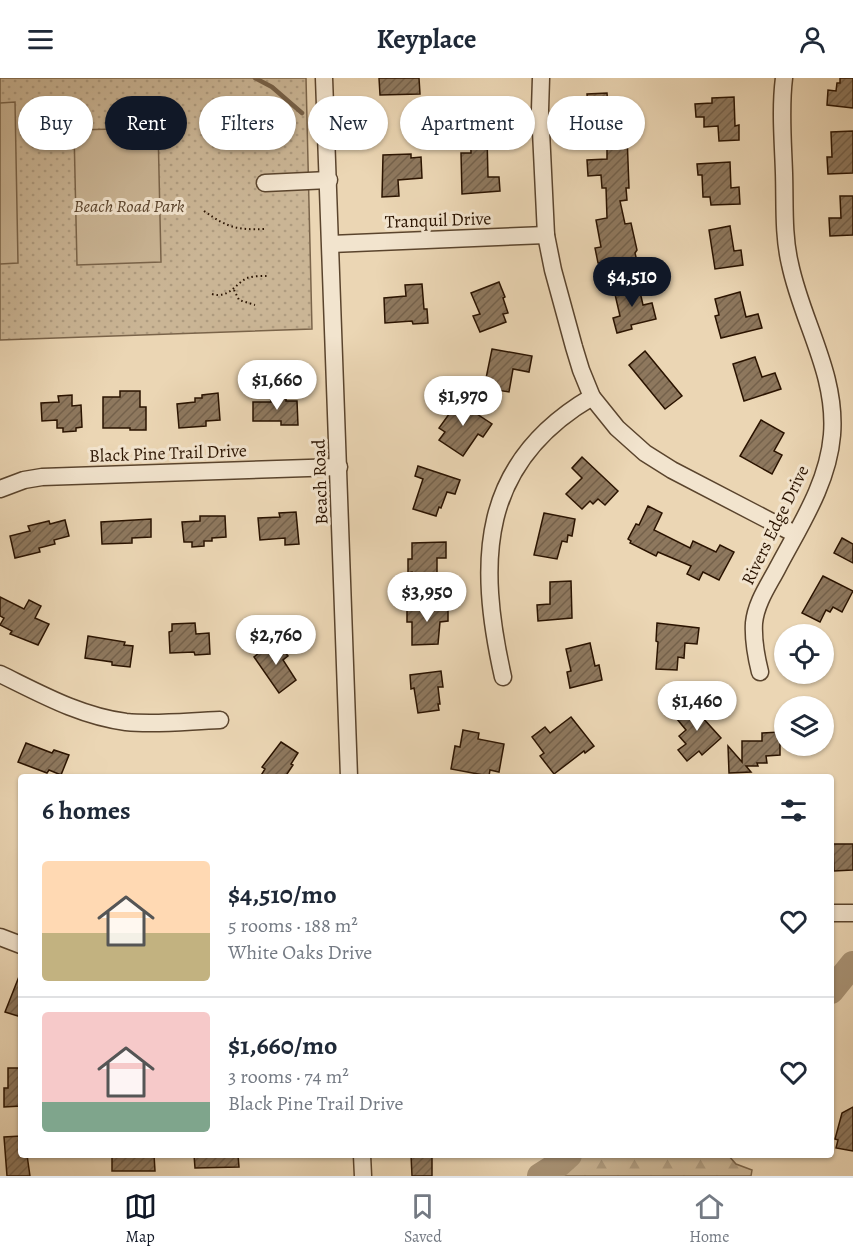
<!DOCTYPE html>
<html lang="en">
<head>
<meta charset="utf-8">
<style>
  :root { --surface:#fff; --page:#f6f6f7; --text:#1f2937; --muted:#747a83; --line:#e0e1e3; --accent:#111827 }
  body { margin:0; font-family:Alegreya,serif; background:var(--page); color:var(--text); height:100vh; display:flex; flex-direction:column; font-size:22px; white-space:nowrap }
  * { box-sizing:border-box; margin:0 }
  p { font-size:20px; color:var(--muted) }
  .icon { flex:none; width:33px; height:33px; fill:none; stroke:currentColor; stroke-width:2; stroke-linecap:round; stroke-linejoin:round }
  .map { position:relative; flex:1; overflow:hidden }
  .panel { position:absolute; left:18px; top:696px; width:816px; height:384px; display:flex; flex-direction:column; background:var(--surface); border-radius:6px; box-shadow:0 2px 4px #0004 }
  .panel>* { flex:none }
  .guide { position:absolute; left:18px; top:18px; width:818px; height:54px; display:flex; gap:12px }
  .fabs { position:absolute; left:774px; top:546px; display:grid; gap:12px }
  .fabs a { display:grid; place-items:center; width:60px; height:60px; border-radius:50%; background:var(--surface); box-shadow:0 2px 4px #0004; font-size:30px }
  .price { position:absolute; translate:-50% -51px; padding:0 14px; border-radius:21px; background:#fff; color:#222; font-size:20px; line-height:39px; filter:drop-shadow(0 2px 3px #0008) }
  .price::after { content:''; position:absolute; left:50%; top:36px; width:18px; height:14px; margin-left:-9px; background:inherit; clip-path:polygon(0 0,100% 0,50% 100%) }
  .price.selected { background:var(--accent); color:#fff }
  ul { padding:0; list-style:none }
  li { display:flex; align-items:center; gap:18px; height:150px; padding:0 24px }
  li+li { border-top:2px solid var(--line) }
  li span { display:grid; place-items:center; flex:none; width:168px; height:120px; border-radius:6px; color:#555 }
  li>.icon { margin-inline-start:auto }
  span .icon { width:72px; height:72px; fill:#fffc; stroke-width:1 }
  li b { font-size:26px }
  h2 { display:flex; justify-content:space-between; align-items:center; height:72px; padding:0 24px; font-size:26px }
  .tag { padding:0 21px; border-radius:27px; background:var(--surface); box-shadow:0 2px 4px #0004; font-size:21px; line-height:54px }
  .tag.selected { background:var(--accent); color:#fff }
  header { display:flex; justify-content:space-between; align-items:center; height:78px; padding:0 24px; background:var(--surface); font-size:27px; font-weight:700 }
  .tab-bar { display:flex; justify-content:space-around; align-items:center; height:84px; border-top:2px solid var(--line); background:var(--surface); font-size:16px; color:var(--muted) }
  .tab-bar a { display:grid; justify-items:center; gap:3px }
  .tab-bar .selected { color:var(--accent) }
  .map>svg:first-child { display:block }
  .forest { fill:url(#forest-firs); stroke:#7a644a; stroke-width:1.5 }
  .park { fill:url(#park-dots); stroke:#7a644a; stroke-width:1.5 }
  .pitch { fill:#cab595; stroke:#7a644a; stroke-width:1.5 }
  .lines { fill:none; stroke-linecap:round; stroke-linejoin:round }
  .stream { stroke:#766047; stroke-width:4.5 }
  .river { stroke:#a99477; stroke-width:26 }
  .building { fill:url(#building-hatch); stroke:#2a1300; stroke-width:1.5 }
  .minor-casing { stroke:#5a442d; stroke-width:19 }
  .path { stroke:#2a1300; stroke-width:2; stroke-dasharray:1.5 3; stroke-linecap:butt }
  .minor { stroke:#f2e4ce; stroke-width:16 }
  .labels { text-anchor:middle; stroke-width:6; stroke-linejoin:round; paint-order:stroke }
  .park-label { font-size:18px; font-style:italic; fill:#5a442d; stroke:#f2e4ce }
  .street-label { font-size:18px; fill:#2a1300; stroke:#f2e4ce }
</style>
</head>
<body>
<header><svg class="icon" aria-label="menu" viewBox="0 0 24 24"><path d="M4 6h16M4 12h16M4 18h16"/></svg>Keyplace<svg class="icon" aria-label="person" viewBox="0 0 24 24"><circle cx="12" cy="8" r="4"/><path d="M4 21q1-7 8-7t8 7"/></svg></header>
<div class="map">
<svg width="853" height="1098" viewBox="0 0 853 1098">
  <defs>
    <pattern id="forest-firs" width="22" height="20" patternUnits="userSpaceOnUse" patternTransform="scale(1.5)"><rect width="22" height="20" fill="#cab595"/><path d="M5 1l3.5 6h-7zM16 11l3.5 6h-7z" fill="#ae9b7f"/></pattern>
    <pattern id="park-dots" width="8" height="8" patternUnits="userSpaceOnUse" patternTransform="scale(1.5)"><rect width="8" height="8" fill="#cab595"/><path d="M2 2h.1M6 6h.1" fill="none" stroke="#ae9b7f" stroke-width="1.8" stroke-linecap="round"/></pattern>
    <pattern id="building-hatch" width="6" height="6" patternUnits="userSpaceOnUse" patternTransform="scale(1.5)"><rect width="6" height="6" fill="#8e785e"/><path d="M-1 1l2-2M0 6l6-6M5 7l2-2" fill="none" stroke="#74614b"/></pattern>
  </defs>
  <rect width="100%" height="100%" fill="#ebd6b4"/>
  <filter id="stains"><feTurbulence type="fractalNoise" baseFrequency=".00333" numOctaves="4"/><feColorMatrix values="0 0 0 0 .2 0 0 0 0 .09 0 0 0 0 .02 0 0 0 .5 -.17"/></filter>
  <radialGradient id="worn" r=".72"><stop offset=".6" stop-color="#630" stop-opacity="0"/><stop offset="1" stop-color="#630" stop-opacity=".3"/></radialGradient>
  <polygon class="forest" points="550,1077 728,1077 736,1086 752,1092 751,1098 531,1098"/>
  <polygon class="park" points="0,0 306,0 312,251 0,262"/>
  <g class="pitch">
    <polygon points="15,24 18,185 0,186 0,25"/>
    <polygon points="158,50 161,184 77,187 74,52"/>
  </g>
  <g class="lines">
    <polyline class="stream" points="255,0 272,9 302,35"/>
    <g class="river">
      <polyline points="831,913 853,886"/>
      <polyline points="540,1098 559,1086 569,1077"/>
    </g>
  </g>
  <g class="building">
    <polygon points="379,0 419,0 420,16 380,17"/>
    <polygon points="840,0 853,0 853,30 827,27 828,12 836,13 837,5 840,5"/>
    <polygon points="607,15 608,29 614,28 614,40 629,40 629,57 627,57 629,110 626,110 627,122 620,123 625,146 631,145 637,172 635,175 637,183 617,187 616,182 598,185 595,170 601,169 596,142 607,140 606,110 602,110 601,97 588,98 587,82 607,81 607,58 590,59 587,16"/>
    <polygon points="734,19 735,48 739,47 739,62 719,63 718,48 704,49 704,39 696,39 695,26 712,25 712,20"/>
    <polygon points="497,22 498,38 494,38 495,59 487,59 488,99 499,99 500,113 462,116 461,75 471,75 470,39 467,39 467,23"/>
    <polygon points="853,53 853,95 828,96 827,79 832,79 831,54"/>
    <polygon points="411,76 411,80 421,79 422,100 398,102 399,118 382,119 383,77"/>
    <polygon points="730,84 731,110 739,109 740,126 711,127 710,119 703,119 702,97 698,97 697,86"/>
    <polygon points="840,118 853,118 853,157 830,158 829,140 841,140"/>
    <polygon points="730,148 734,173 741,172 743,187 715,191 709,152"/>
    <polygon points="499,204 505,219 503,220 508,235 503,236 506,244 480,254 473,238 480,236 471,215"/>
    <polygon points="638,205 643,227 652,225 656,241 631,247 632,251 617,255 613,240 620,238 614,212"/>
    <polygon points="422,206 424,231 427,231 428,245 413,246 412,243 385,245 384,220 406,218 405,207"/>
    <polygon points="740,214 746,239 758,236 762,250 721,260 715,238 719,237 715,221"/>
    <polygon points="492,271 532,278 529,294 513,291 509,314 484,310"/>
    <polygon points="645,273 682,318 665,331 629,287"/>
    <polygon points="755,279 762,299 775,295 781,311 744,323 733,286"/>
    <polygon points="120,313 140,313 140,329 146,329 146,352 130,352 130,350 103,350 103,319 120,319"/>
    <polygon points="218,315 220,342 206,343 206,348 179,350 177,326 195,324 195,320 202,320 202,317"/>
    <polygon points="72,317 72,328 81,327 82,349 76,350 76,353 63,354 63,350 57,350 57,342 42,343 41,325 59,324 58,318"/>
    <polygon points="271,317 286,317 286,323 297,323 298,347 281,347 281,343 253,343 253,324 271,324"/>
    <polygon points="463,320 480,331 477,336 492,346 483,359 478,356 463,378 439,362 445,354 439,350 457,325 459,326"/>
    <polygon points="761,342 784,355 774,373 782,377 772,396 740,378"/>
    <polygon points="582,379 618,413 605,427 598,421 593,426 590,423 582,431 566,416 582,400 572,390"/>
    <polygon points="418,388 460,402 455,416 447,414 441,430 439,429 436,438 413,431 423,401 415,398"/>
    <polygon points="648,428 662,435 654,452 690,470 693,463 716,474 720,467 734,474 719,502 703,494 699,502 687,496 691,488 658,474 656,478 630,465 631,463 628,461 636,446 639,447"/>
    <polygon points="296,434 299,466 285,467 285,460 260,462 258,440 280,439 279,435"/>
    <polygon points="544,435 575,441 572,458 568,457 567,464 562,463 557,481 534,477"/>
    <polygon points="200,438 225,438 226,459 212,460 212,463 204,463 204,468 192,469 192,464 184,464 182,444 200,443"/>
    <polygon points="151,441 151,459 132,460 132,465 102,466 101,444"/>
    <polygon points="65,442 69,458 54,462 55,466 39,470 40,474 15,480 10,458 30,453 28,448 49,443 50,446"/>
    <polygon points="842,460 853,466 853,485 834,475"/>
    <polygon points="446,464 446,480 437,480 437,497 434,497 434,506 413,506 412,494 408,495 408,481 412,481 412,465"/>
    <polygon points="823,498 853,513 842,534 833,529 830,534 826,532 820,544 802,535"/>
    <polygon points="571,503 572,540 538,543 537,527 550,526 550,504"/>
    <polygon points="0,519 24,531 29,522 41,528 35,540 49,546 38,567 10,556 12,553 0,547 4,540 0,538"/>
    <polygon points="448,528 448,543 440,544 438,566 412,567 412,544 407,544 407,529"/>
    <polygon points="195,545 196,556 209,555 210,576 195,577 194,574 170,575 169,554 172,553 172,546"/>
    <polygon points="657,545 699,550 697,566 685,565 684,580 678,579 677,592 656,591 658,564 656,563"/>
    <polygon points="88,558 125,564 124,567 133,568 130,589 112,587 112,584 85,580"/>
    <polygon points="275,562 288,578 283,582 296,602 279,615 254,579"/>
    <polygon points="590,565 595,588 599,587 602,602 570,610 567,594 571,593 566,571"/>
    <polygon points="441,593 443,609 438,609 440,626 438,626 439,632 418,635 414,610 411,611 410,597"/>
    <polygon points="699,622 709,633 702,639 721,660 702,677 699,673 687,683 678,672 686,666 679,658 686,652 677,641"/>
    <polygon points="571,639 594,668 585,675 584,673 554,696 540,678 544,675 532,659 545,649 550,655"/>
    <polygon points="463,652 479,655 478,661 504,666 499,694 490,692 489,698 451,691 455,668 460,669"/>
    <polygon points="780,654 780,677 766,678 767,685 757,685 758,688 746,688 751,694 729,695 728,668 742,684 742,663 762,663 762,655"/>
    <polygon points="281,664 298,675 291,686 293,687 285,699 260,699 265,691 262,689"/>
    <polygon points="26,665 52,675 54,672 69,677 61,697 49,692 47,695 18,684"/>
    <polygon points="833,766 853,766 853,792 834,793"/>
    <polygon points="20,896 21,896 21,939 5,934"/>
    <polygon points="8,990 21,990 21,1028 4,1029 4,1010 8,1010"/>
    <polygon points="853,1029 853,1073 836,1070 838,1062 835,1061 842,1035"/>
    <polygon points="21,1058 21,1077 27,1077 30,1098 7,1098 4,1059"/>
    <polygon points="112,1077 154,1077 155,1093 112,1093"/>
    <polygon points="194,1077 238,1077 239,1089 195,1090"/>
    <polygon points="411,1077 432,1077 432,1098 412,1098"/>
  </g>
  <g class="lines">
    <g class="minor-casing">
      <g id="minor">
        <polyline points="324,0 349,699"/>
        <polyline points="541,0 540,32 546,157 553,192 574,269 581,292 592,319 617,350 645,375 672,392 795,456"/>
        <polyline points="265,105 329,102"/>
        <polyline points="331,166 546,157"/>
        <polyline points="0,411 24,402 42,399 339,389"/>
        <path d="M760,594C756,578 753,562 754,545C756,525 768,508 777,491C799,449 828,406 832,357C837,296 802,244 790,186C783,157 785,125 784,95C783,64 780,31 784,0"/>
        <path d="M0,596C41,616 80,638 126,644C157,647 189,643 220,642"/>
        <path d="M503,599C477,483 479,385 592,319"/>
        <polyline points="831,835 853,835"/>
        <polyline points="0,859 21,867"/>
        <polyline points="362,1077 363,1098"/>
      </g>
    </g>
    <g class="path">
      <path d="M204,133C228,150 237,152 266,151"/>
      <polyline points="234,212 239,222 255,227"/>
      <path d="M212,216C229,221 235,206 247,200C253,198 261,198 267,198"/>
    </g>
    <use href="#minor" class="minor"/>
  </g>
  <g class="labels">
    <g class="park-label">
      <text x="129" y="134">Beach Road Park</text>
    </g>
    <g class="street-label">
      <text transform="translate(438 142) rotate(-2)" y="6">Tranquil Drive</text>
      <text transform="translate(168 375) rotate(-2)" y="6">Black Pine Trail Drive</text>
      <text transform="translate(320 404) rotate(-92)" y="6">Beach Road</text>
      <text transform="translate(775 447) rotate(-64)" y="6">Rivers Edge Drive</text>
    </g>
  </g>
  <rect width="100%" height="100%" filter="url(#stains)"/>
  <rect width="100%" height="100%" fill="url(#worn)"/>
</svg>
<div class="fabs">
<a><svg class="icon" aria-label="locate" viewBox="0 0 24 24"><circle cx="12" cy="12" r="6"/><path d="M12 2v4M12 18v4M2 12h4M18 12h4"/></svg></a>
<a><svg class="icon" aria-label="layers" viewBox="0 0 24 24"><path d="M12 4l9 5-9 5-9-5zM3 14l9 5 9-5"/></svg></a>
</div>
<b class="price selected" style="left:632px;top:230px">$4,510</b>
<b class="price" style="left:277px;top:333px">$1,660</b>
<b class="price" style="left:463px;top:349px">$1,970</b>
<b class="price" style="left:427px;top:545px">$3,950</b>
<b class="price" style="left:276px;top:588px">$2,760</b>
<b class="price" style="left:697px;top:654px">$1,460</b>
<div class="guide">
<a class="tag">Buy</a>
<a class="tag selected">Rent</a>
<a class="tag">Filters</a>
<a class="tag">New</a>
<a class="tag">Apartment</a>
<a class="tag">House</a>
</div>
<section class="panel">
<h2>6 homes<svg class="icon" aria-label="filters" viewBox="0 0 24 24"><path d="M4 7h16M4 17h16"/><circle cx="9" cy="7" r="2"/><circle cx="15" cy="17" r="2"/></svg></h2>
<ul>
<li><span style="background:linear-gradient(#ffd9b3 60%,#c2b280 0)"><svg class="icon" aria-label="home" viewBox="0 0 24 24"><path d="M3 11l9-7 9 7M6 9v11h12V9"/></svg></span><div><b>$4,510/mo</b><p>5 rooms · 188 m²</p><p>White Oaks Drive</p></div><svg class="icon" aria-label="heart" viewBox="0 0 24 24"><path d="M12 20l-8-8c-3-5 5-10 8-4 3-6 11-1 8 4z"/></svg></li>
<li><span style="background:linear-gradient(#f6c9c9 75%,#7fa58c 0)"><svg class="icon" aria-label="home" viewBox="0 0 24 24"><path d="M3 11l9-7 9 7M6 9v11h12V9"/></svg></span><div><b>$1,660/mo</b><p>3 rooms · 74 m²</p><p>Black Pine Trail Drive</p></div><svg class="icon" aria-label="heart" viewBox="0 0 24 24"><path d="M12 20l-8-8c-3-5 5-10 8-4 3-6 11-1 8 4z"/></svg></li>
</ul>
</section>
</div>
<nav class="tab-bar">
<a class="selected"><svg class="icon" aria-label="map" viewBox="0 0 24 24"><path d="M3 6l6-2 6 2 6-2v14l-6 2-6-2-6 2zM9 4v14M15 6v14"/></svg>Map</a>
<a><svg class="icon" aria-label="saved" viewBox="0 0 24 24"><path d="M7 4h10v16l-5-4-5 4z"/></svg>Saved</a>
<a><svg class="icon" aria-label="home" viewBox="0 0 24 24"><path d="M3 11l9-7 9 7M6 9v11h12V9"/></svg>Home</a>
</nav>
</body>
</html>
